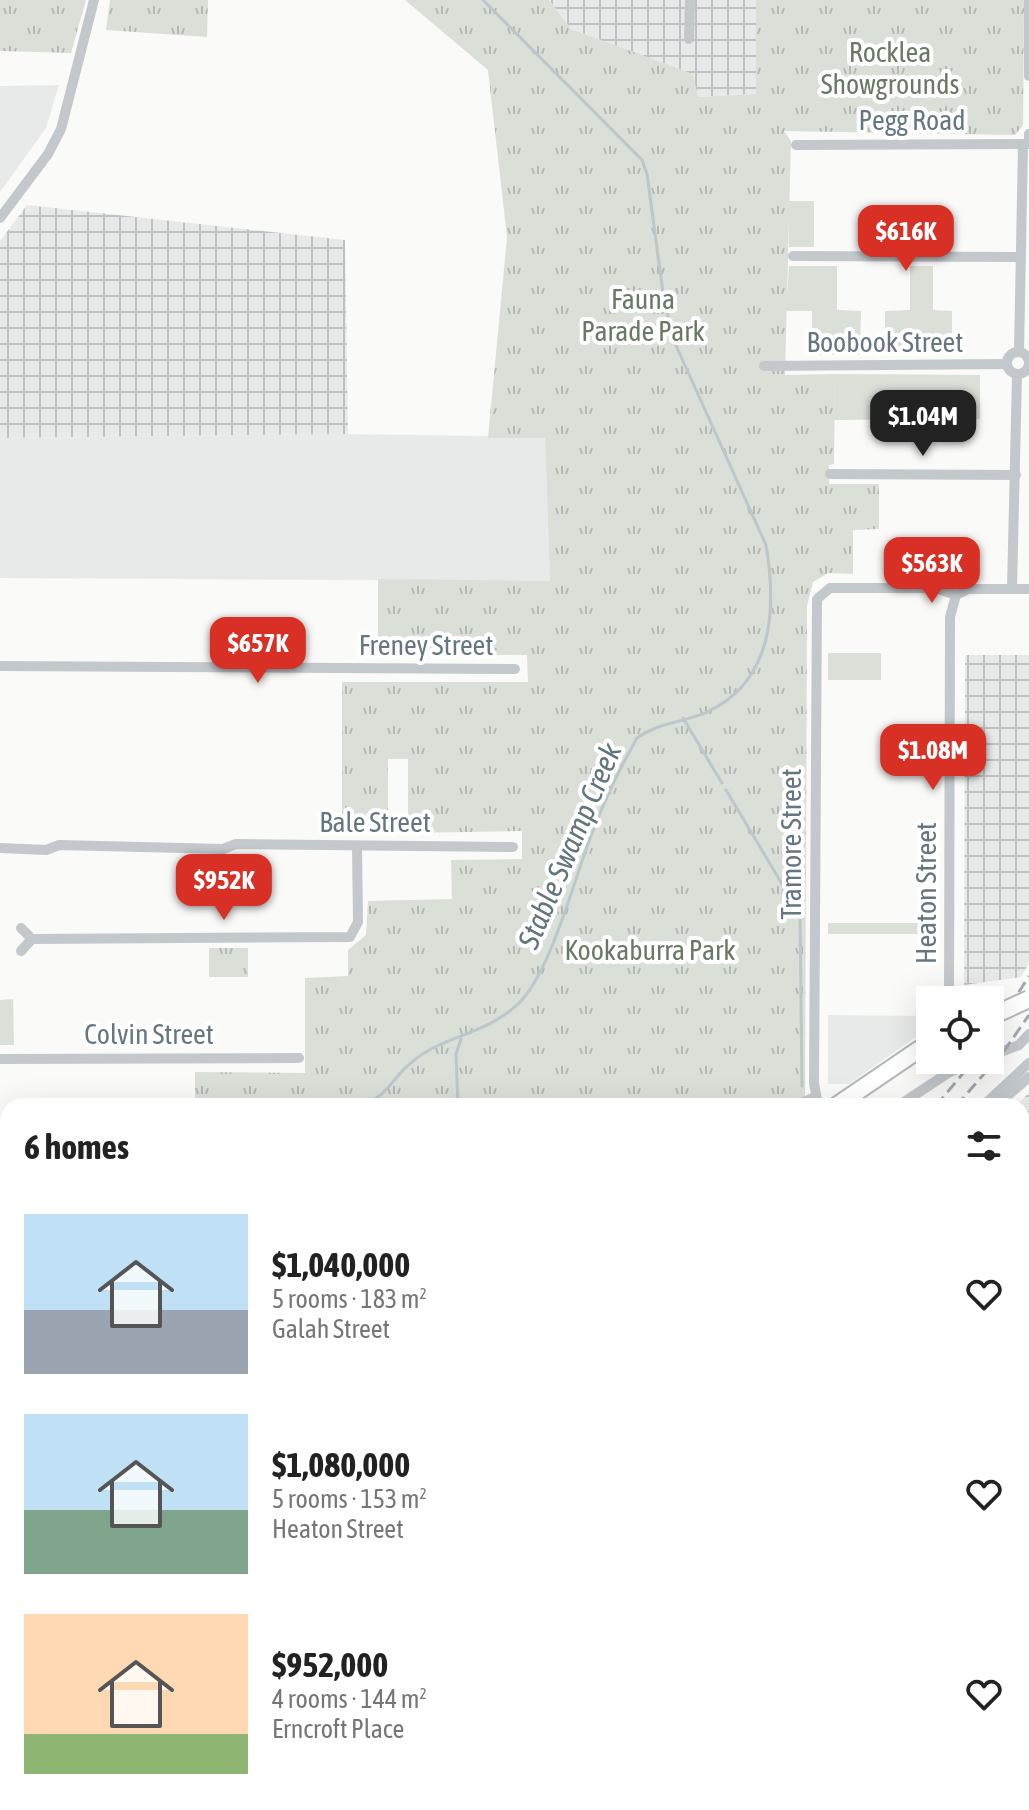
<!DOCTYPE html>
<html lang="en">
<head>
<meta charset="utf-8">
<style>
  :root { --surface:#fff; --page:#f6f6f6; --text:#222; --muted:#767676; --accent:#d93025 }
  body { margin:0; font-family:"Asap Condensed",sans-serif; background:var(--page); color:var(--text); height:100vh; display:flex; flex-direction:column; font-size:30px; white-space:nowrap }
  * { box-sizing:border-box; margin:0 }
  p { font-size:26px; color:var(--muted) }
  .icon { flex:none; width:44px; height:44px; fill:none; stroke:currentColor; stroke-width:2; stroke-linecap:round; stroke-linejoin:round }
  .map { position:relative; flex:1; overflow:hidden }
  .panel { position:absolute; left:0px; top:1098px; width:1030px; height:712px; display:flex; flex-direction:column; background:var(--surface); border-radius:24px 24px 0 0; box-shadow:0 8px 32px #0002 }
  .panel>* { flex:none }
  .buttons { position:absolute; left:916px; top:986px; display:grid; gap:16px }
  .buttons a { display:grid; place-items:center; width:88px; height:88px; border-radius:0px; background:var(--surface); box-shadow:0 8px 32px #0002; font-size:40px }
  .price { position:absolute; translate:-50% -68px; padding:0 18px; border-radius:16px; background:var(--accent); color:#fff; font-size:26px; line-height:52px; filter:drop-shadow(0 2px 4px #0008) }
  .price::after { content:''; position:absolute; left:50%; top:48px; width:24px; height:18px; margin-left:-12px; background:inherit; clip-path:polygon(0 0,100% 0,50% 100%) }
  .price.current { background:#222; color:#fff }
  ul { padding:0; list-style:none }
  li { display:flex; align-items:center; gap:24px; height:200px; padding:0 24px }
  li span { display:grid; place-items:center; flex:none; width:224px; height:160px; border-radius:0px; color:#555 }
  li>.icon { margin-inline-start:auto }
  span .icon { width:96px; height:96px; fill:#fffc; stroke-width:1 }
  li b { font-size:34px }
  h2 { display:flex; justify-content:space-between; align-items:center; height:96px; padding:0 24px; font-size:34px }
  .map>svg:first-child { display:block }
  .built { fill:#e8e9e9 }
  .industrial { fill:url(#industrial-grid) }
  .grass { fill:#dadfd7 }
  .park { fill:url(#park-tufts) }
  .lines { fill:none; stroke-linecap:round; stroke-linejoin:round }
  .stream { stroke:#bbc7cb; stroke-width:3 }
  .highway-casing { stroke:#b4b9bd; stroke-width:20 }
  .minor { stroke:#c3c8cc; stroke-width:10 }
  .highway { stroke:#fff; stroke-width:16 }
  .rail { stroke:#a2aab0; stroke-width:3; stroke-dasharray:12 6; stroke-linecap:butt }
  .highway-bridge-casing { stroke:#b4b9bd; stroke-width:20; stroke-linecap:butt }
  .highway-bridge { stroke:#fff; stroke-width:16 }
  .labels { text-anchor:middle; stroke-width:8; stroke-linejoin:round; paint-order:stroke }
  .park-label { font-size:28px; fill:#687a64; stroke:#fff }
  .street-label { font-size:28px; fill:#657683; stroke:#fff }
  .water-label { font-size:30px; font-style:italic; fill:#60757c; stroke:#fff }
</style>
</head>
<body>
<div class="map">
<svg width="1029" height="1810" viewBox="0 0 1029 1810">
  <defs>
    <pattern id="industrial-grid" width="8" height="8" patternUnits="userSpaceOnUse" patternTransform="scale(2)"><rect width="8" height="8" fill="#e8e9e9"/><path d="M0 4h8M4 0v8" fill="none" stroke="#c0c1c2"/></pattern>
    <pattern id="park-tufts" width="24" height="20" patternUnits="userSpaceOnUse" patternTransform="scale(2)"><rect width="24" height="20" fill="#dadfd7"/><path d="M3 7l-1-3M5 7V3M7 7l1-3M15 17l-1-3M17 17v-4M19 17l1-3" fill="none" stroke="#b4b9b4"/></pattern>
  </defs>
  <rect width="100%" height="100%" fill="#fafaf8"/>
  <g class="built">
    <polygon points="59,85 46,128 0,192 0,86"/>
    <polygon points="348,434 545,437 550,581 0,578 0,438"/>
    <polygon points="828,1015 928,1016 920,1034 849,1084 828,1084"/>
    <polygon points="0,1156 8,1156 8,1291 0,1292"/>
    <polygon points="1022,1236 1029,1240 1029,1604 1022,1602"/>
  </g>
  <g class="industrial">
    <polygon points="549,0 756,0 756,94 698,97 692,74 571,29"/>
    <polygon points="27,205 345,240 348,434 0,438 0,241"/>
    <polygon points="965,655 1029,655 1029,963 1021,977 964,985"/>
    <polygon points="1029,1093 1029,1240 1022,1236 1022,1106 1015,1106"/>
    <polygon points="8,1351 8,1428 0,1428 0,1353"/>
    <polygon points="0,1484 8,1485 8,1650 0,1659"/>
  </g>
  <g class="grass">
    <rect x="789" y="201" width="25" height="46"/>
    <polygon points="789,266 837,266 837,310 861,311 860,355 812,355 812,311 786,311"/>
    <polygon points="910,266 933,266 933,310 952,311 952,352 885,352 885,311 910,310"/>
    <polygon points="835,374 980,375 980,419 834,420"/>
    <rect x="828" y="653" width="53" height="27"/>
    <rect x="828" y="923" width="107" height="11"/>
    <polygon points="13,999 14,1045 0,1045 0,1000"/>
  </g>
  <g class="park">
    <polygon points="0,0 86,0 71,53 0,51"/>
    <polygon points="110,0 208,0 207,37 106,30"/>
    <polygon points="405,0 549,0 571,29 693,74 698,97 756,94 756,0 1024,0 1023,125 1015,135 784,131 791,141 785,375 835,374 834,464 829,465 829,484 879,484 879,529 853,530 853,574 828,573 813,582 807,606 805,1106 195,1106 195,1072 305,1073 305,978 348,976 348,950 366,935 368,901 452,899 451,860 522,859 522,831 408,833 408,759 388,759 388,833 342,832 342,682 528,682 527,655 378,654 378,579 550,581 545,438 488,438 507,237 488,70"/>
    <rect x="209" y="948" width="39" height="29"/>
  </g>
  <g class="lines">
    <g class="stream">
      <polyline points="683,718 722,783"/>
      <polyline points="726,790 800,914 802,1086"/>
      <path d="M363,1106C389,1094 392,1078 412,1062C443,1035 484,1036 518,1004C551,973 575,875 593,831C605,799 620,768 637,738C659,722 683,723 707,712C773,682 777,609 766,545L674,341L664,300L647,174L642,160L483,0"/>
      <polyline points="458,1106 456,1054 461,1039"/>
      <polyline points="0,1202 8,1203"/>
    </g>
    <g class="highway-casing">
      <g id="highway">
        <polyline points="836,1106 930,1042"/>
        <polyline points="0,1312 8,1309"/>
        <polyline points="0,1327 8,1325"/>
      </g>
    </g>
    <g class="minor">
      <polyline points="1029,0 1029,76"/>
      <polyline points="689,39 690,0"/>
      <polyline points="796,145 1029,144 1029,134"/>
      <polyline points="0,218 48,154 61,129 94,0"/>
      <polyline points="793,256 1020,257"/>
      <circle cx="1018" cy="363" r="11"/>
      <polyline points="1019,352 1023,144"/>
      <polyline points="764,366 1006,364"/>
      <polyline points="830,474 1016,475"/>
      <polyline points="1012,589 1017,375"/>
      <polyline points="0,666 515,669"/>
      <polyline points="0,848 46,850 59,845 223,849 236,844 513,847"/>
      <polyline points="32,939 350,937 358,922 357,846"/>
      <polyline points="21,951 32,939 21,928"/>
      <polyline points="949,1000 950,617 956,595"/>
      <polyline points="990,1056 1019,1045 1029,1034"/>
      <polyline points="0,1059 299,1058"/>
      <polyline points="942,1060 948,1073"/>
      <polyline points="794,1106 815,1097"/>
      <polyline points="818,1106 814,1083 817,599 830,588 936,588 956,595 968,589 1029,589"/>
      <polyline points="898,1106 948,1073 979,1060"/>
      <polyline points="983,1106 1029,1063"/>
      <polyline points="996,1106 1029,1077"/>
      <polyline points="0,1676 8,1666"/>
      <polyline points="0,1800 8,1800"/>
      <polyline points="141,1802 141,1810"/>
      <polyline points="301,1802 301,1810"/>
      <polyline points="463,1802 463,1810"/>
      <polyline points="598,1802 598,1810"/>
      <polyline points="733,1802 733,1810"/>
      <polyline points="866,1802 866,1810"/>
      <polyline points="999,1802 999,1810"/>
    </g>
    <use href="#highway" class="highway"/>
    <g class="rail">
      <polyline points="990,1038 1029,976"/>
      <polyline points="936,1106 974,1060"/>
      <polyline points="956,1106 1004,1051 1029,1015"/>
      <polyline points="0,1713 8,1700"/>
      <polyline points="0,1740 8,1725"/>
    </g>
    <g class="highway-bridge-casing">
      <polyline id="highway-bridge" points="990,1017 1029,999"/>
    </g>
    <use href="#highway-bridge" class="highway-bridge"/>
  </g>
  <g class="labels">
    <g class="park-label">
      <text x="890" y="62">Rocklea<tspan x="890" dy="32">Showgrounds</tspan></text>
      <text x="643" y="309">Fauna<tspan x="643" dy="32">Parade Park</tspan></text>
      <text x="650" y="960">Kookaburra Park</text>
    </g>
    <g class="street-label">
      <text x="912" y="130">Pegg Road</text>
      <text x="885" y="352">Boobook Street</text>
      <text x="426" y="655">Freney Street</text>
      <text x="375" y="832">Bale Street</text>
      <text transform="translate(791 844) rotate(-90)" y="10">Tramore Street</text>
      <text transform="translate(926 893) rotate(-90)" y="10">Heaton Street</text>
      <text x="149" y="1044">Colvin Street</text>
    </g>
    <g class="water-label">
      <text transform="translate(570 846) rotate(-67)" y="10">Stable Swamp Creek</text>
    </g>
  </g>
</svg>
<div class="buttons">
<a><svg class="icon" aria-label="locate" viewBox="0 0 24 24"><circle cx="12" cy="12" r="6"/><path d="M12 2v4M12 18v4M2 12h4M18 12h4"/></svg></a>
</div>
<b class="price" style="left:906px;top:273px">$616K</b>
<b class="price current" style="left:923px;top:458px">$1.04M</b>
<b class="price" style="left:932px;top:605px">$563K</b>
<b class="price" style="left:258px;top:685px">$657K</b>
<b class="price" style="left:933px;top:792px">$1.08M</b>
<b class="price" style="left:224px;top:922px">$952K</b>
<section class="panel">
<h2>6 homes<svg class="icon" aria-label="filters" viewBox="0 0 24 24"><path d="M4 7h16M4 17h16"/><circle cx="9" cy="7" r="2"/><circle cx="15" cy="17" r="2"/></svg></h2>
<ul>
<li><span style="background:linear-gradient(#bfe0f5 60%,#9aa5b1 0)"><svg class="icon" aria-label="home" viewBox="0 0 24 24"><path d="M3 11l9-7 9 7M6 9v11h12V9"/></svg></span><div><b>$1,040,000</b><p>5 rooms · 183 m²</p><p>Galah Street</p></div><svg class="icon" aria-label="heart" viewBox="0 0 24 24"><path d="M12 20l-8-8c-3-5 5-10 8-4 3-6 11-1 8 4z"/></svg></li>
<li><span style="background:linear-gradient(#bfe0f5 60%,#7fa58c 0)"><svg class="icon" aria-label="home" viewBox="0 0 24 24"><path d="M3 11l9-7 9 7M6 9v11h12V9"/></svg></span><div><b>$1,080,000</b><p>5 rooms · 153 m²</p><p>Heaton Street</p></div><svg class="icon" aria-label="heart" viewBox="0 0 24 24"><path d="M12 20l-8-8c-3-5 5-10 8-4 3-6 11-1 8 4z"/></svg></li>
<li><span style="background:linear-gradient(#ffd9b3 75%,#8fb573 0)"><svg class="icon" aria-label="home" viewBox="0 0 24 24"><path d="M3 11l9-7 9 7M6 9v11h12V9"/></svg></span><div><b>$952,000</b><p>4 rooms · 144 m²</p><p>Erncroft Place</p></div><svg class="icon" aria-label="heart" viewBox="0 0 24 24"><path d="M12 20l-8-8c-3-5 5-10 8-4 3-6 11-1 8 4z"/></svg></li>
</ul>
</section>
</div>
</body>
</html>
